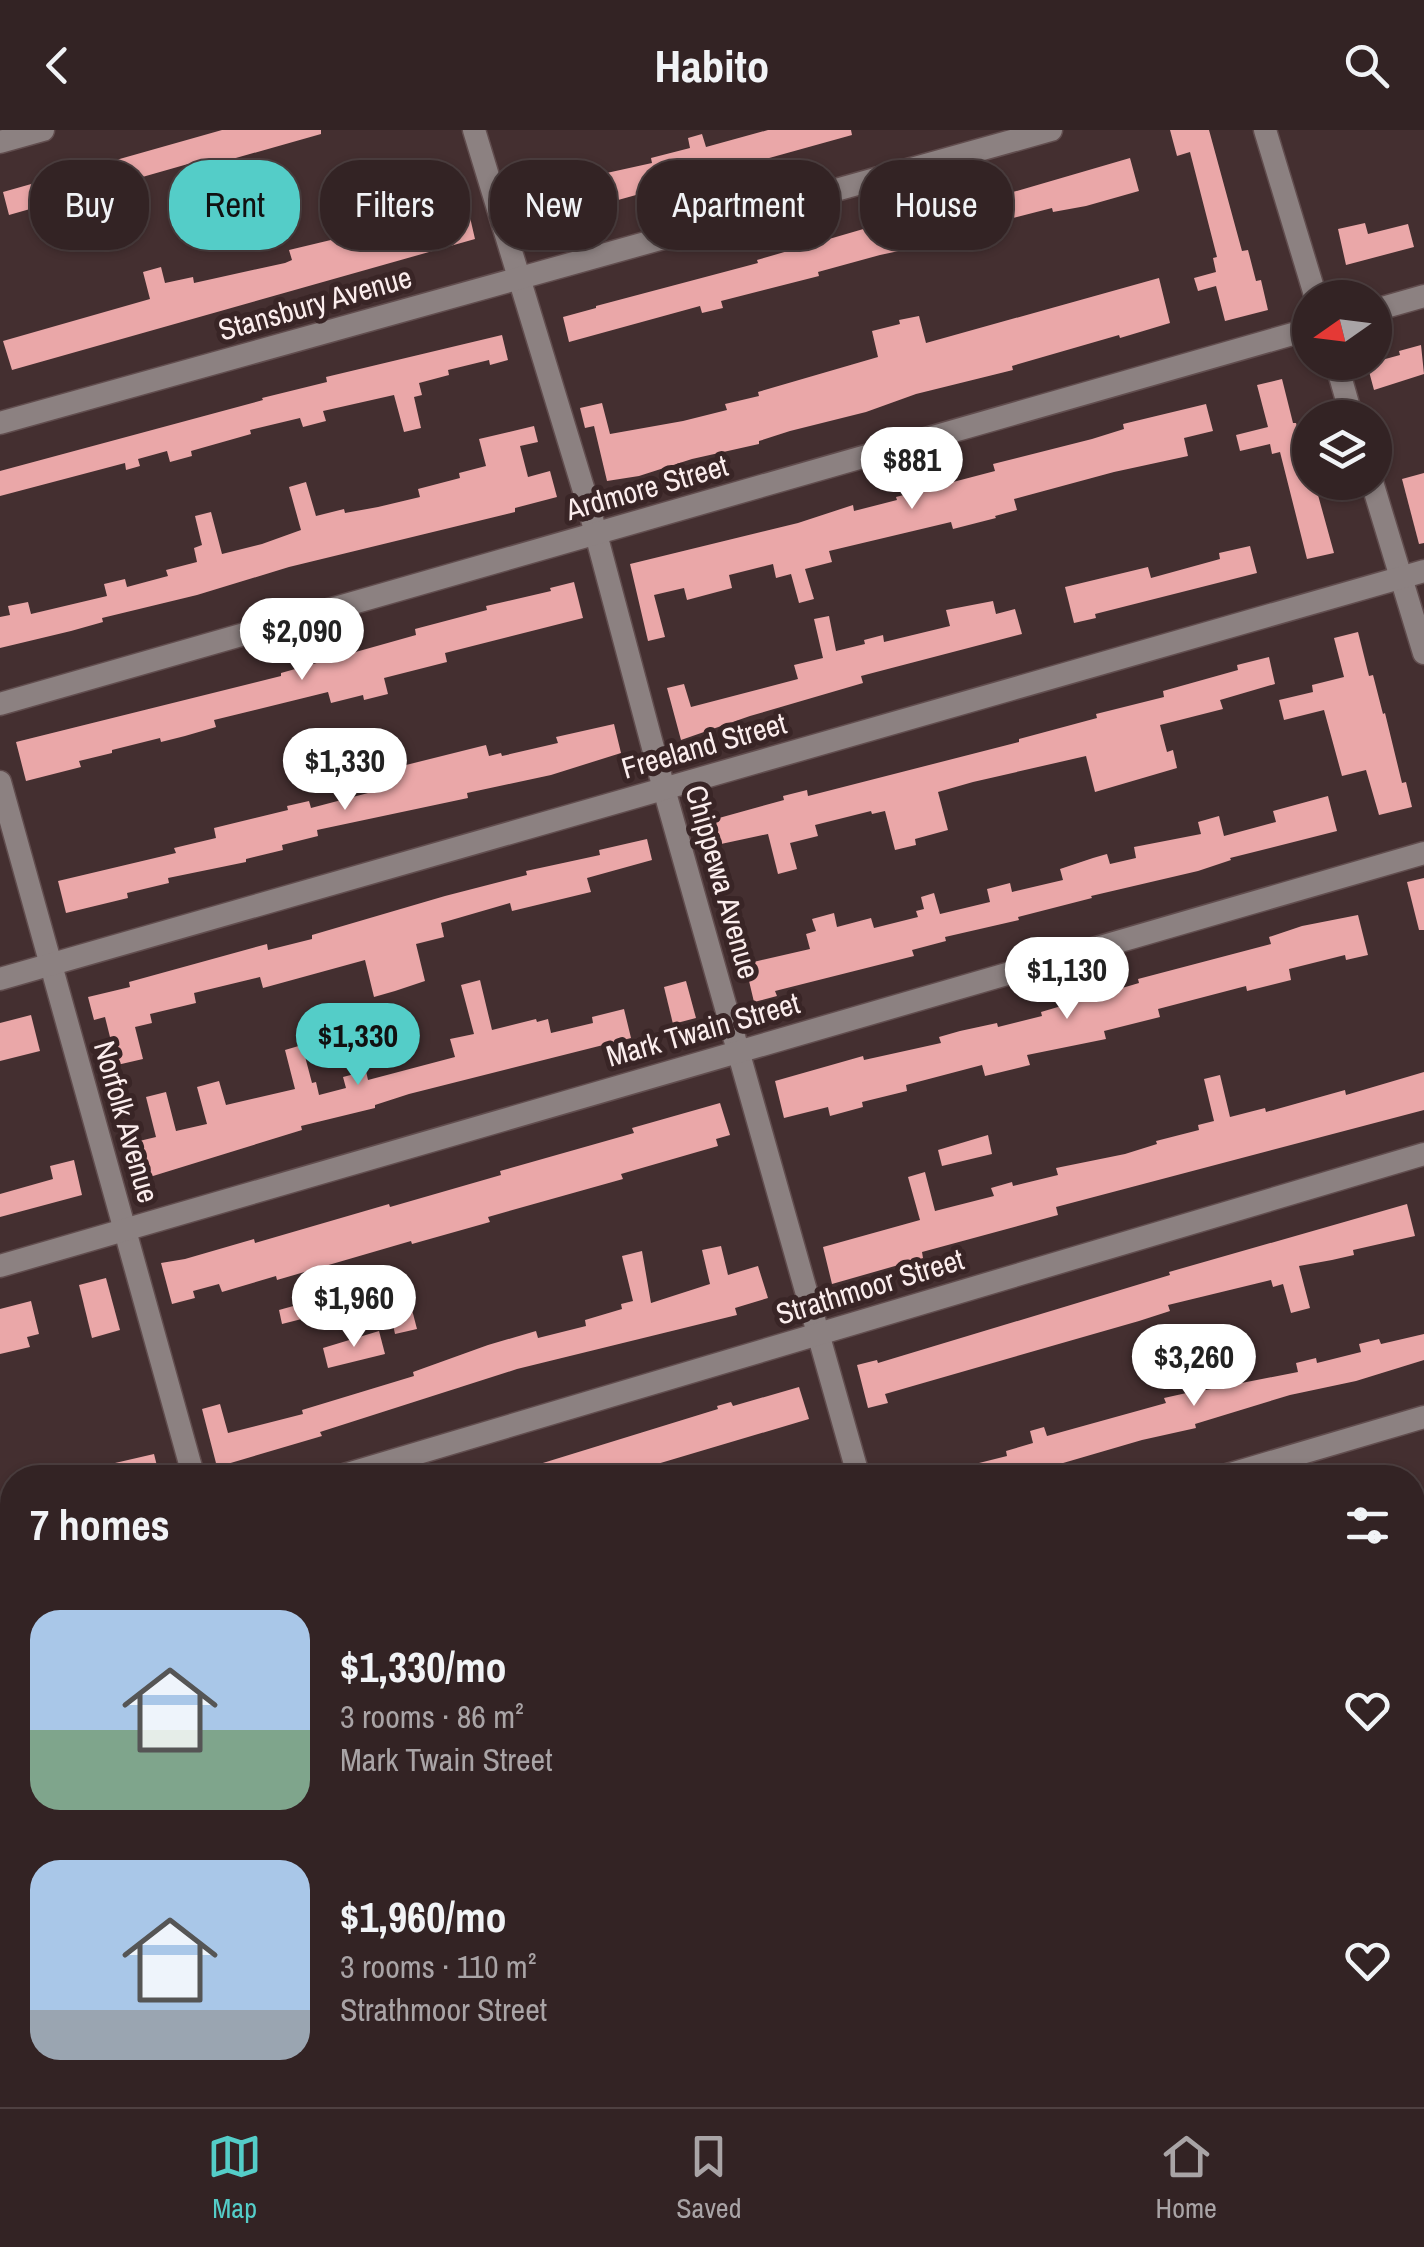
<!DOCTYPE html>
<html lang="en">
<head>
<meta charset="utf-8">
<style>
  :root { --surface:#332324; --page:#3b2b2c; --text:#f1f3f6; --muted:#a9a4a6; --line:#4e4041; --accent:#54cdc8 }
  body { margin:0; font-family:"Archivo Narrow",sans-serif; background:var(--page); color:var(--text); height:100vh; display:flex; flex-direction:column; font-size:38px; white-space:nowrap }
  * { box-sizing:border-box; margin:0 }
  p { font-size:32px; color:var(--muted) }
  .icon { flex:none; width:55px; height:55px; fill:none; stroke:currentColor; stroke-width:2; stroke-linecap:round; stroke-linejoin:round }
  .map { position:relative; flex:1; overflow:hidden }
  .panel { position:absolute; left:0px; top:1335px; width:1425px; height:642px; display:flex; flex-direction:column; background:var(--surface); border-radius:40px 40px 0 0; box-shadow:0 2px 8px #0004,0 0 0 2px var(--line) }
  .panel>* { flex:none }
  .banner { position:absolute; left:30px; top:30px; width:1365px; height:90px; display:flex; gap:20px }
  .needle { width:65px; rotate:256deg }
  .tools { position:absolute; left:1292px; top:150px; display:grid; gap:20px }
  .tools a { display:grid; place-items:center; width:100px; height:100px; border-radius:50%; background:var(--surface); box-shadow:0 2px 8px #0004,0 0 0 2px var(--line); font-size:50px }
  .price { position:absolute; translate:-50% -85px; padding:0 22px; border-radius:35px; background:#fff; color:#222; font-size:32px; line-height:65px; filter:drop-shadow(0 2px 5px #0008) }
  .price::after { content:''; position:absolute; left:50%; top:60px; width:30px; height:22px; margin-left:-15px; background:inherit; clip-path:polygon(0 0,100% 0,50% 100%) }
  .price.active { background:var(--accent); color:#111 }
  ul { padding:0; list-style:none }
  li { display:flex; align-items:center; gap:30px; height:250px; padding:0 30px }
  li span { display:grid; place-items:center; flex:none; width:280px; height:200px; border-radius:30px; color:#555 }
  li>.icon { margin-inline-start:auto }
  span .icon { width:120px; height:120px; fill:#fffc; stroke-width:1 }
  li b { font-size:42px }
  h2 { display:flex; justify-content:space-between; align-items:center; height:120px; padding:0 30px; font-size:42px }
  .tag { padding:0 35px; border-radius:40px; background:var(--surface); box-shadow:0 2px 8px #0004,0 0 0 2px var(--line); font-size:35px; line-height:90px }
  .tag.active { background:var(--accent); color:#111 }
  header { display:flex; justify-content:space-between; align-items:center; height:130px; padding:0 30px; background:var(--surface); font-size:45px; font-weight:800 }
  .tab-bar { display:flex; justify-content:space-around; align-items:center; height:140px; border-top:2px solid var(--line); background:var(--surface); font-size:28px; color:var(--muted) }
  .tab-bar a { display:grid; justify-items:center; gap:5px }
  .tab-bar .active { color:var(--accent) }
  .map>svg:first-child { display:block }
  .green { fill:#7b4547 }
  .building { fill:#eaa7a8 }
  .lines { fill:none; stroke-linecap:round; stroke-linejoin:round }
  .minor-casing { stroke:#614d4e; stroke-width:25 }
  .minor { stroke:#8c8181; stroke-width:22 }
  .labels { text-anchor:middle; stroke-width:10; stroke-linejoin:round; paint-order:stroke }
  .street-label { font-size:30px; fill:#fbeded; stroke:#392526 }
</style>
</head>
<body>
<header><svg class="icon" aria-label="back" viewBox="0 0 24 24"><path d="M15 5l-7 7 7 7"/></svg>Habito<svg class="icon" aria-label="search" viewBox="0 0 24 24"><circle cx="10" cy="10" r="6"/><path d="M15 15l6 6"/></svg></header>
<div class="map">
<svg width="1424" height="1977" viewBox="0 0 1424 1977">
  <rect width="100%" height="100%" fill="#442f30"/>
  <polygon class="green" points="242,1965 701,1965 704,1977 245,1977"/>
  <g class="building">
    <polygon points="222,0 321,0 321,4 190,41 188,34 9,85 3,62"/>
    <polygon points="768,0 851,0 852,5 528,95 519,60 543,54 543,57 652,33 651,28 690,18 688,8 702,4 706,17"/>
    <polygon points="1170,0 1209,0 1242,121 1248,120 1256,151 1261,150 1268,180 1225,191 1216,156 1198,161 1194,148 1216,142 1213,128 1217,127 1190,22 1177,26"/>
    <polygon points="1130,28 1139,61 1086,76 1053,82 1052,78 1009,89 945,107 946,111 880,125 818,142 819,146 721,171 723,178 702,183 700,176 569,212 563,187 596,178 596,176 758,133 757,130 884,93 949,79 948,76 1013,62"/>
    <polygon points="469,83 475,109 12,240 3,211 150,169 143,142 161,137 165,153 193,147 194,153 285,133 292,130 289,120 335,109 337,114"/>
    <polygon points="1365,93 1368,104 1408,94 1414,117 1346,135 1338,99"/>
    <polygon points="1159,148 1170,193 1120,208 1119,205 1012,236 1013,240 916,264 866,282 790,301 759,311 759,314 692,329 639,346 607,351 594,296 585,298 580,278 602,273 610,304 683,291 727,280 725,274 759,266 758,262 878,227 872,201 900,194 899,190 919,186 926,213"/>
    <polygon points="502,205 508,230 490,235 489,230 448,240 449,245 419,253 422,265 414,267 421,298 404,302 394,265 323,281 326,291 303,297 300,288 250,300 251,304 191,321 192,326 170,332 167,321 138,329 140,336 126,340 125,333 0,366 0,341 263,270 262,268 327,252 326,247"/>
    <polygon points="1421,215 1424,244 1374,260 1367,234 1400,225 1399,221"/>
    <polygon points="1282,249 1293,293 1296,293 1307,331 1310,352 1318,365 1334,423 1307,429 1280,322 1272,324 1270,314 1240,321 1236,305 1268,297 1257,255"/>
    <polygon points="1206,274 1213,301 1184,308 1188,326 1114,342 1014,369 1017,380 995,386 996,388 953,399 951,392 829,421 832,432 805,439 814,469 799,473 791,444 776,448 773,434 729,445 732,458 687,470 684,458 654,465 665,507 648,511 630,434 798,393 853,375 854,381 897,370 896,367 995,341 993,334 1092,309 1124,299 1123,294"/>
    <polygon points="534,296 538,312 520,316 528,347 550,341 557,367 515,378 515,382 289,437 197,465 102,488 103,492 71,501 0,518 0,487 10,485 8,476 28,472 31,484 107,466 104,454 125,449 127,457 168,446 166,440 197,432 194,418 202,415 195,386 211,382 222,424 262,414 301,400 289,357 306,352 316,386 344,379 345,383 378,377 420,367 418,359 460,348 459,343 486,336 479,309"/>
    <polygon points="1424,343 1424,413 1419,414 1402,349"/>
    <polygon points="1250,416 1257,443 1095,484 1096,488 1074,493 1065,457 1148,437 1151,448 1220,429 1219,423"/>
    <polygon points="574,452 583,488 445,523 447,532 384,548 388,564 364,570 363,565 331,573 328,562 214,590 216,597 185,606 161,612 160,608 112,620 112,623 79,631 81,637 26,651 16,612 281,546 281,543 416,505 415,499 487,480 486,476 551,461 550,458"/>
    <polygon points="993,471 996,484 1015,479 1022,504 861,546 863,553 750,586 681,610 667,558 684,554 691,577 798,549 794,535 823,528 814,489 829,486 836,521 865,514 864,510 883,505 884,512 950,496 946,480"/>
    <polygon points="1358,502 1369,546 1373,545 1383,584 1385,583 1402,653 1406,652 1412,677 1379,685 1366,640 1342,646 1324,580 1284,590 1279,570 1313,562 1312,555 1344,547 1334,508"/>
    <polygon points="1269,527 1275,554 1220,570 1223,579 1160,595 1167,622 1173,620 1177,638 1095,662 1086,626 973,652 938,662 948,700 915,709 916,715 895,720 885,681 872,684 871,681 815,695 818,706 790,713 797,739 778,744 768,704 707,717 701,693 784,670 783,666 807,660 808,666 1019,612 1019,609 1097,588 1096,584 1164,567 1163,561 1238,540 1237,535"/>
    <polygon points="614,594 621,623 551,645 467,663 468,668 317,700 318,706 282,715 283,720 246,729 246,732 168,748 169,753 127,763 128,768 66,783 58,751 176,723 174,718 216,708 214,698 288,680 287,676 309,671 311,678 368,663 366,655 401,647 398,637 486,615 489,626 501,623 502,626 558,613 556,607"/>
    <polygon points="1328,666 1337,701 1230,728 1231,730 1198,741 1091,766 1092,768 1018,787 1019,790 945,807 946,811 912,820 914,826 775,861 777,866 754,872 745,834 810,819 806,804 816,801 812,789 834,783 837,797 871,788 874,798 918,787 916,781 924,779 921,767 934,763 940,784 990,772 987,759 1010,753 1012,762 1063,750 1060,739 1093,728 1107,724 1110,734 1136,728 1134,717 1201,704 1198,692 1219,686 1224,706 1276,692 1273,681"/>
    <polygon points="647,709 652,730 587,748 591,762 512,781 510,773 441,793 444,807 416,814 425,851 395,861 374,867 365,830 263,858 260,847 194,863 196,873 150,884 152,893 135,897 143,929 117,935 105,887 94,890 88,867 130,857 129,852 267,814 268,820 312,809 312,805 445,766 527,745 526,741 600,725 599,720"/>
    <polygon points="1424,748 1424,800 1419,800 1407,752"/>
    <polygon points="1358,785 1368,825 1346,830 1345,825 1289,839 1291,850 1247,861 1246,856 1158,879 1160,887 1104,901 1106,909 1027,925 1030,935 985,946 982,935 906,955 907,961 862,972 863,977 830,986 828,977 784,988 775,951 863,926 864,930 941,913 939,907 960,901 997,893 998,897 1042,886 1041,882 1139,853 1138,849 1271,814 1269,807 1302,796"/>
    <polygon points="480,850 492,900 536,889 537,892 548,889 551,903 593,893 592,887 624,879 631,908 409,964 375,975 375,978 301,996 302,1000 140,1050 131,1013 156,1007 146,967 166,962 176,1001 207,994 197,957 219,951 226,975 295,959 285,920 302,915 312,953 316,952 319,965 346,958 343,947 366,941 368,950 455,927 450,909 474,904 461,855"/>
    <polygon points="686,851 696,888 673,894 664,857"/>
    <polygon points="31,885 40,921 0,931 0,893"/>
    <polygon points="1424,942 1424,980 1056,1077 1058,1085 922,1122 923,1128 832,1154 823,1117 920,1090 908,1047 925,1042 935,1081 994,1066 991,1058 1012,1052 1013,1056 1058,1045 1056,1038 1125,1024 1157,1014 1156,1011 1199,1000 1198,995 1214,991 1204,949 1220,945 1230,987 1265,978 1266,982 1345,960 1346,965"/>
    <polygon points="720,973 730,1005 716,1009 718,1016 621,1044 623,1049 488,1087 490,1092 412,1114 411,1111 277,1150 276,1146 222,1162 219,1154 193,1161 195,1168 172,1174 161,1133 185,1129 254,1109 255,1113 389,1074 390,1077 501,1045 500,1041 634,1003 632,998"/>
    <polygon points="988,1005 992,1024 942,1036 938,1020"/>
    <polygon points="74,1030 82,1065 0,1087 0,1064 53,1049 50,1036"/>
    <polygon points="1407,1074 1415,1106 1353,1120 1354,1125 1332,1130 1299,1136 1310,1178 1291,1183 1283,1154 1273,1157 1271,1150 1168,1175 1170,1181 1139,1191 885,1264 888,1273 868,1278 857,1235 877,1230 878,1233 1170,1145 1169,1142"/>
    <polygon points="721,1116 728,1145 758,1136 768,1168 735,1178 737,1185 517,1239 320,1302 322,1306 217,1337 202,1279 220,1274 228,1303 303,1284 302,1280 414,1246 413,1242 488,1215 536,1201 538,1208 586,1196 585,1190 622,1179 621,1174 633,1171 622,1126 642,1121 651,1173 710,1154 702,1120"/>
    <polygon points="106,1148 120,1200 92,1208 79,1155"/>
    <polygon points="333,1165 337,1180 282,1194 279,1180"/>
    <polygon points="31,1171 39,1204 27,1207 30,1217 0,1224 0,1179"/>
    <polygon points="411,1176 417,1199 395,1204 390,1181"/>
    <polygon points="379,1201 385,1224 328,1238 323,1218"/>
    <polygon points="1424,1204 1424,1230 1356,1251 1290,1265 1195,1294 1196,1298 1142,1310 1012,1348 943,1348 943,1342 1007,1326 1006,1321 1033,1313 1030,1301 1044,1297 1047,1306 1166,1273 1164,1268 1191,1262 1184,1234 1199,1230 1206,1260 1298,1242 1296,1233 1316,1228 1317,1233 1361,1222 1359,1214 1379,1209 1381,1214"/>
    <polygon points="799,1257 809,1289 610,1348 507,1348 507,1344 718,1279 717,1276 731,1272 733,1276"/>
    <polygon points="154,1324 160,1348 76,1348 76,1342"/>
  </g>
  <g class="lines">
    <g class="minor-casing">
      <g id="minor">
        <polyline points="474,0 588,374 664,659 859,1348"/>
        <polyline points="1265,0 1316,168"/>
        <polyline points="0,12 43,0"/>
        <polyline points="1375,180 1424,166"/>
        <polyline points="1336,232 1352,288"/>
        <polyline points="0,293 1051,0"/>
        <polyline points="1372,352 1424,523"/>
        <polyline points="0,574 1310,199"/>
        <polyline points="0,652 194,1348"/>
        <polyline points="0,849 1424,441"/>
        <polyline points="0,1136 1424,723"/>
        <polyline points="334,1348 1424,1024"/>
        <polyline points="1217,1348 1424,1287"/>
        <polyline points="0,1445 12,1441"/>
        <polyline points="1412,1580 1424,1577"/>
        <polyline points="0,1704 12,1700"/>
        <polyline points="1412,1866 1424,1863"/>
        <polyline points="213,1965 217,1977"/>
        <polyline points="725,1965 728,1977"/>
        <polyline points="1113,1965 1116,1977"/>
        <polyline points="33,1977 78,1965"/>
        <polyline points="1176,1977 1208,1974"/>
      </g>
    </g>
    <use href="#minor" class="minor"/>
  </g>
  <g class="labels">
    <g class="street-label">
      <text transform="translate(315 174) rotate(-16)" y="10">Stansbury Avenue</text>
      <text transform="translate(647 358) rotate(-16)" y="10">Ardmore Street</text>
      <text transform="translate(704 616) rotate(-16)" y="10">Freeland Street</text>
      <text transform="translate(722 752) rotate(74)" y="10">Chippewa Avenue</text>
      <text transform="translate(703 900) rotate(-16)" y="10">Mark Twain Street</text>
      <text transform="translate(126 992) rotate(74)" y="10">Norfolk Avenue</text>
      <text transform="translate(870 1157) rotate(-17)" y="10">Strathmoor Street</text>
    </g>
  </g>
</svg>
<div class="tools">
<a><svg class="needle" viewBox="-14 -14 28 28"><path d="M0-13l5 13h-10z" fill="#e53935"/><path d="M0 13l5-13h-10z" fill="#a9a4a6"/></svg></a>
<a><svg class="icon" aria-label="layers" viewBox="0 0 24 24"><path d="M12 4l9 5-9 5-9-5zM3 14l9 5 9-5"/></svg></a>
</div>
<b class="price" style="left:912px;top:382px">$881</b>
<b class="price" style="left:302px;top:553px">$2,090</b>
<b class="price" style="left:345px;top:683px">$1,330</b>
<b class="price" style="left:1067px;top:892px">$1,130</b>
<b class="price active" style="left:358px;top:958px">$1,330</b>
<b class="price" style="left:354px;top:1220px">$1,960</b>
<b class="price" style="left:1194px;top:1279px">$3,260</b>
<div class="banner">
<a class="tag">Buy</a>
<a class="tag active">Rent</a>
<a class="tag">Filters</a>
<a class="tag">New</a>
<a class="tag">Apartment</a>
<a class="tag">House</a>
</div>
<section class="panel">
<h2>7 homes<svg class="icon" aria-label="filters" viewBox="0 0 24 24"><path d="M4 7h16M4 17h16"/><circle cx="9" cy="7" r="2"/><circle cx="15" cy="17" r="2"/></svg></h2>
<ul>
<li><span style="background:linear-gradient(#a9c7e8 60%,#7fa58c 0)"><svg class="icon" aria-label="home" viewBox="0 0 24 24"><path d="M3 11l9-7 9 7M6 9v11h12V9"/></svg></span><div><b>$1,330/mo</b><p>3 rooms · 86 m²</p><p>Mark Twain Street</p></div><svg class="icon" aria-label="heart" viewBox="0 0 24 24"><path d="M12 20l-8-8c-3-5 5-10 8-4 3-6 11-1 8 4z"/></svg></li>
<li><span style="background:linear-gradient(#a9c7e8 75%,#9aa5b1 0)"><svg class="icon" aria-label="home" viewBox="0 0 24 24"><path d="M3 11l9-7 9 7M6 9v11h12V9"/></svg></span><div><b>$1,960/mo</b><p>3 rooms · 110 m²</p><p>Strathmoor Street</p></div><svg class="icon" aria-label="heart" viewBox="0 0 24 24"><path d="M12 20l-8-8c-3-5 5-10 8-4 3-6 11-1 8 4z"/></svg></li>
</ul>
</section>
</div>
<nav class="tab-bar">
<a class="active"><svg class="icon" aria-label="map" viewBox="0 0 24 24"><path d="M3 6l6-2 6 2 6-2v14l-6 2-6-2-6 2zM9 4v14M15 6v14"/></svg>Map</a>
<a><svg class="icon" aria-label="saved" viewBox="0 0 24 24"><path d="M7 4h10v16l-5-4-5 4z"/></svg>Saved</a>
<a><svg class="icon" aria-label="home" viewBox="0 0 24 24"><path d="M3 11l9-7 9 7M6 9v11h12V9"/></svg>Home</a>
</nav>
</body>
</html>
